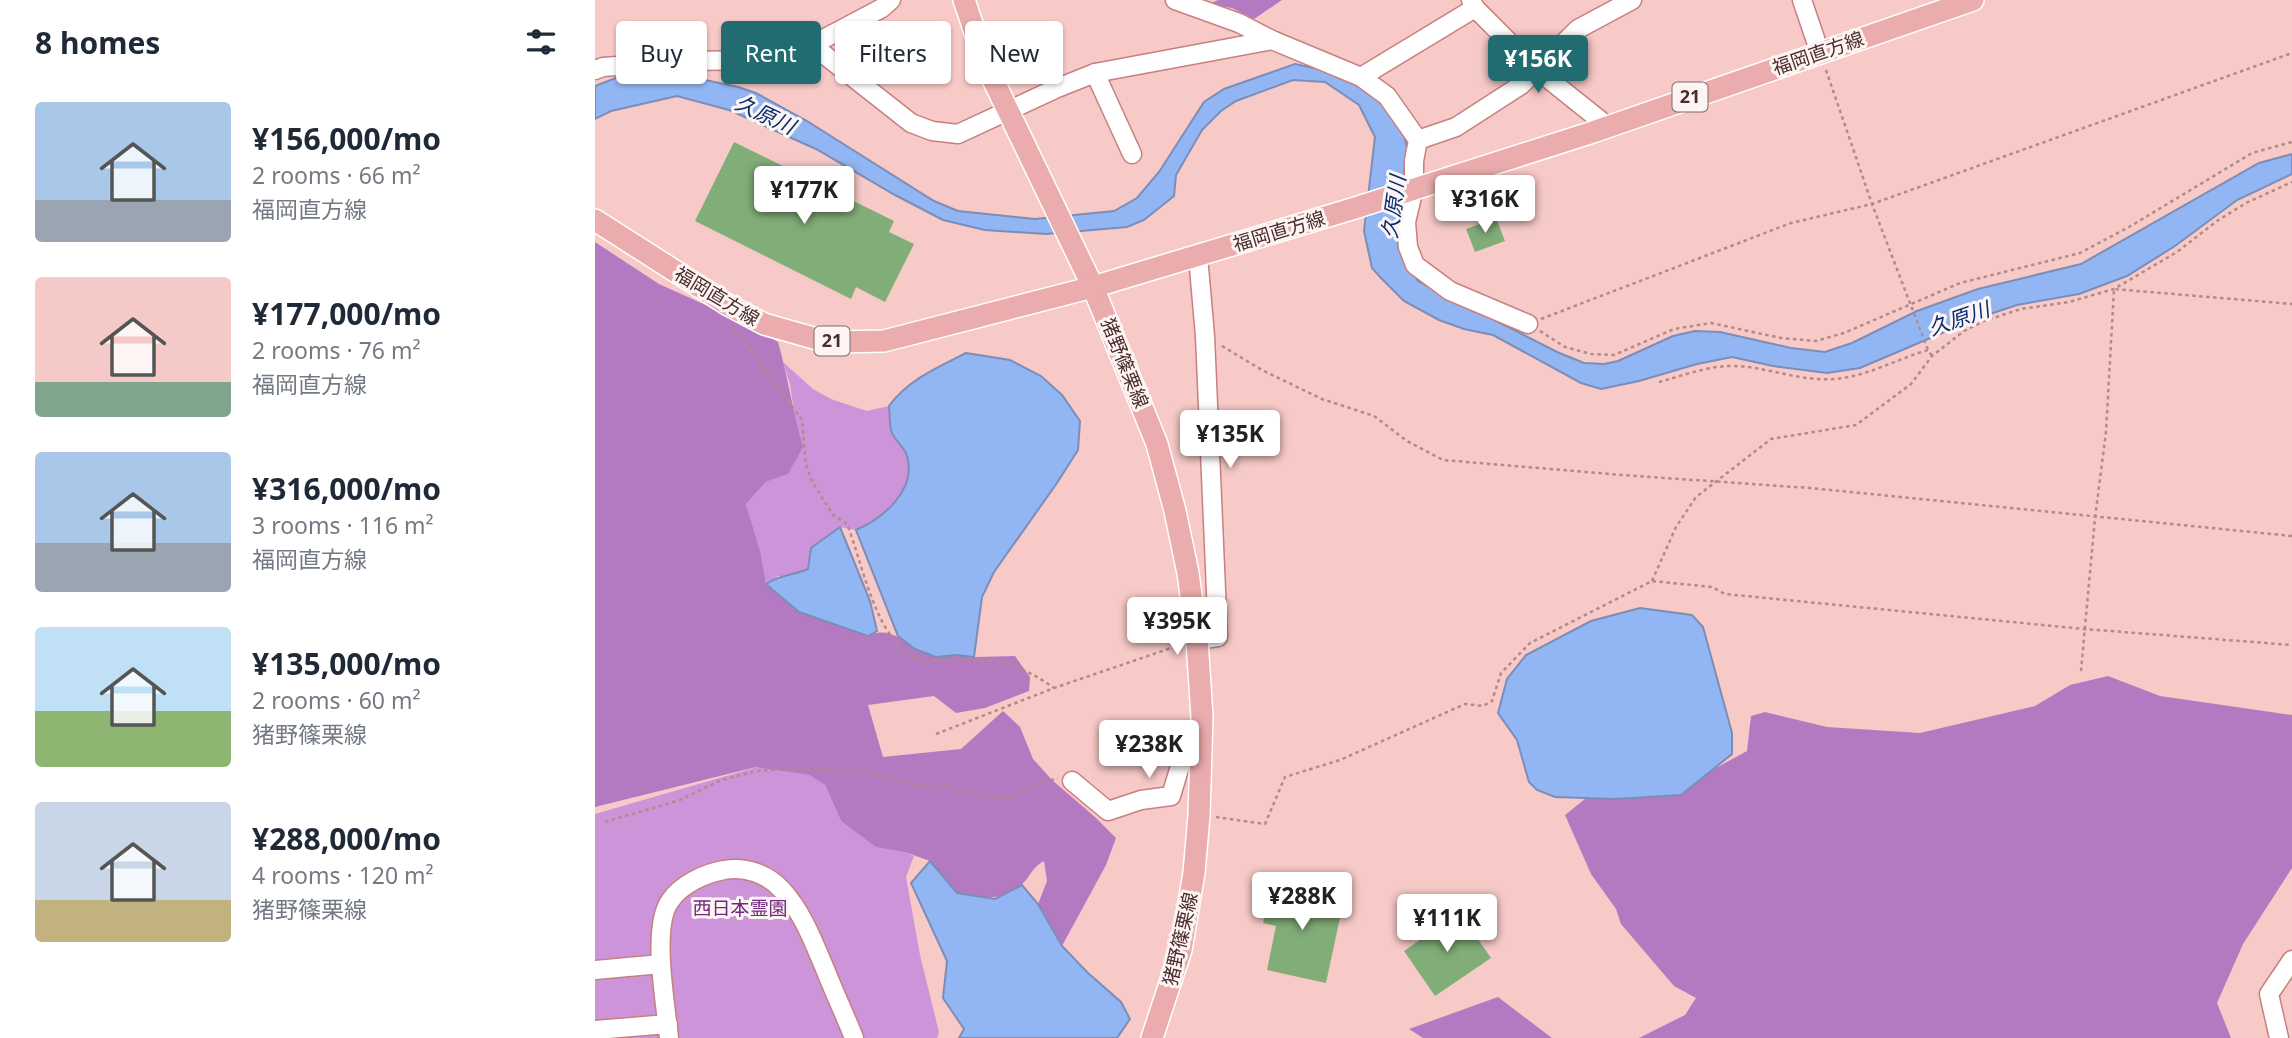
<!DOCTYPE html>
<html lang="en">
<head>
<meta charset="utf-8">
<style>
  :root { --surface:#fff; --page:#f6f6f7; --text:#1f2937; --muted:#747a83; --accent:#206c70 }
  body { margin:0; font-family:"Noto Sans","Noto Sans JP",sans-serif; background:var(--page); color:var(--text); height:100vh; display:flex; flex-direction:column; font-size:26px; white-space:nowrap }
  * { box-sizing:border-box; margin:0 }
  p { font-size:23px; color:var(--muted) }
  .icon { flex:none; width:38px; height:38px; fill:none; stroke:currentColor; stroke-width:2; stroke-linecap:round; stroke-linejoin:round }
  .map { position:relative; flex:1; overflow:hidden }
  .details { display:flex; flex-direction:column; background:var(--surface); width:595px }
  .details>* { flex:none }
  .top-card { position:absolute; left:21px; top:21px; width:665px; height:63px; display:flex; gap:14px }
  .price { position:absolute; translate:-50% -60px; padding:0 16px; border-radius:7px; background:#fff; color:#222; font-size:23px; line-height:46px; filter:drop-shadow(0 2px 4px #0008) }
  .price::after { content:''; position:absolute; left:50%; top:42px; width:21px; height:16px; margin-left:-10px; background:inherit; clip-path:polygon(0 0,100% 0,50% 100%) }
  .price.on { background:var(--accent); color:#fff }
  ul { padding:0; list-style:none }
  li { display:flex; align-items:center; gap:21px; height:175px; padding:0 35px }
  li span { display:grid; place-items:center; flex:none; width:196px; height:140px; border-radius:7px; color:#555 }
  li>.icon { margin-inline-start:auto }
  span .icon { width:84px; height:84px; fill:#fffc; stroke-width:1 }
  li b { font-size:30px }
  h2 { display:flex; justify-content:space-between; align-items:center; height:84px; padding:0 35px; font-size:30px }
  .chip { padding:0 24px; border-radius:7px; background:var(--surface); box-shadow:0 2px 5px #0004; font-size:24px; line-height:63px }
  .chip.on { background:var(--accent); color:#fff }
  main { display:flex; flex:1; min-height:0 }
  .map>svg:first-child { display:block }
  .green { fill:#ce94da }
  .forest { fill:#b47ac1 }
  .water { fill:#92b6f3; stroke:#7c8db7; stroke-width:2 }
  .building { fill:#81ad78 }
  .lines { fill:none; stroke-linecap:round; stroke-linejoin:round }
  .minor-casing { stroke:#c7807f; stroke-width:21 }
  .major-casing { stroke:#fff; stroke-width:24 }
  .path { stroke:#b28b89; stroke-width:2.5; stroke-dasharray:3.5 3.5; stroke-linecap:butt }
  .minor { stroke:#fff; stroke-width:18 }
  .major { stroke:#eaacac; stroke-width:21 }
  .labels { text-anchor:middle; stroke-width:6; stroke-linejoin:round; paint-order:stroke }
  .shield { fill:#fdf5f4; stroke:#806968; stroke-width:2 }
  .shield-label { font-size:18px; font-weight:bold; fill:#4a2d2c }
  .street-label { font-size:19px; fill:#4a2d2c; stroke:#fdf5f4 }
  .park-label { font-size:19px; fill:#6f287e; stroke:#fdf5f4 }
  .water-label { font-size:21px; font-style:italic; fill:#062d6e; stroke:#fdf5f4 }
</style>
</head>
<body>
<main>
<section class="details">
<h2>8 homes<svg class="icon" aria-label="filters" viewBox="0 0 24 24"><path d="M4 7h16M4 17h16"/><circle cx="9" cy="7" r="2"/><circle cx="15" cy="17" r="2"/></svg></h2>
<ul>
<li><span style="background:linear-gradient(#a9c7e8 70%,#9aa5b1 0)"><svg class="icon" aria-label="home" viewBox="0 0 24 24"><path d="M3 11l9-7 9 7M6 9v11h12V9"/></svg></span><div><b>¥156,000/mo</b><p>2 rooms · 66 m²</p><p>福岡直方線</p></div></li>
<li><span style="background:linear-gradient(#f6c9c9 75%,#7fa58c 0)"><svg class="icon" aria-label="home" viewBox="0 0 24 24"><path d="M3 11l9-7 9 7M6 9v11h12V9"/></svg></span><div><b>¥177,000/mo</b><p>2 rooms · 76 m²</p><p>福岡直方線</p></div></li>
<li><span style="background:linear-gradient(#a9c7e8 65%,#9aa5b1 0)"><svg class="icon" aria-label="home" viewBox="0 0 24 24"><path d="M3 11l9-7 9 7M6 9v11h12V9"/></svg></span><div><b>¥316,000/mo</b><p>3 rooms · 116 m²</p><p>福岡直方線</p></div></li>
<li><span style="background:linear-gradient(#bfe0f5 60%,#8fb573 0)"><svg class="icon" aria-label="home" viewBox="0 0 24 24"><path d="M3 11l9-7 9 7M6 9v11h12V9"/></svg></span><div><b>¥135,000/mo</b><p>2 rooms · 60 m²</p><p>猪野篠栗線</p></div></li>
<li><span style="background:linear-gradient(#c9d6e8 70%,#c2b280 0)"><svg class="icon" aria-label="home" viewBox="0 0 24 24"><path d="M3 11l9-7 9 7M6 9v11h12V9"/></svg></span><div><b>¥288,000/mo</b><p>4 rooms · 120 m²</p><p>猪野篠栗線</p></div></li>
</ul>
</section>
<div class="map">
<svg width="1697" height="1038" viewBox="0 0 1697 1038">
  <rect width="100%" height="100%" fill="#f7c9c7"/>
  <g class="green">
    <polygon points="188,362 218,389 236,399 272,411 294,406 297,433 312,453 315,476 307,493 280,522 261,530 245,527 234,536 213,569 197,576 183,576 171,584 166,554 151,504 171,482 193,474 201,424 195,384"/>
    <polygon points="162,767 214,775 230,785 246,821 319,856 311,877 325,955 344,1032 342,1038 0,1038 0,814"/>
  </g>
  <g class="forest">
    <polygon points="623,0 687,0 659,19 637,8 614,4"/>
    <path d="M0,242L64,284L153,324L183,342C193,377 198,413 208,447L193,474L171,482L151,504L166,554L171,584L204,612L273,636C297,623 315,649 338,656C345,658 352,655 359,655C367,655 374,657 381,657C394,657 407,656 420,656L435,677L434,691L390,708L361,713L339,696L273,705L288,757L366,749L408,711L425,727L438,759L457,780L500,817L521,838L511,865L467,946L443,904L452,881L449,861C435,869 436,877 426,885C405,903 386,897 362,893L335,861L310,852L281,847L246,821L230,785L214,775L161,767L0,807Z"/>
    <polygon points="1513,676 1565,696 1697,715 1697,868 1648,944 1622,1003 1636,1038 1044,1038 1090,1015 1101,998 1079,986 1026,924 1021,909 996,874 970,815 990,799 1086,795 1110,774 1152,751 1156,716 1170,712 1232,727 1325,733 1440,706 1475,685"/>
    <polygon points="903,997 957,1038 828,1038 814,1029"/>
  </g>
  <g class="water">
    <polygon points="700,64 741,73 770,87 792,106 809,133 812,149 802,229 804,250 823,281 962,352 989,363 1009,364 1023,361 1078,336 1100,331 1125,332 1196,348 1230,352 1257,343 1322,311 1383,289 1486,264 1664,163 1697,154 1697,174 1642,200 1580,246 1532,276 1484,294 1422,305 1380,319 1265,368 1232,373 1178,366 1137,357 1102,364 1044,381 1006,389 986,383 898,335 869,329 844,320 809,301 786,278 777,268 769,231 780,137 764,105 730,82 698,80 641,101 626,111 607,130 581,175 579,196 549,220 532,227 451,234 390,230 348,220 300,195 221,149 134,110 82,96 16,111 0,119 0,86 26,76 52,72 96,77 143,87 161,93 212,121 339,201 363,211 440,219 519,211 542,198 564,172 609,102 629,89"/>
    <path d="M371,353L415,360L446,376L467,395L485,421L483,450L462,483L399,572L387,597L379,657L361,655L341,657L320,649L303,636L261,530C289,518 322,489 312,456C310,447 300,441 297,433C294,425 295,414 294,406C313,380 343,367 371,353Z"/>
    <path d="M245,527L275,601L282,631L273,636L204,612L171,584C186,574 196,576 213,569L216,548Z"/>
    <polygon points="1045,608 1097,615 1108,627 1137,733 1137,754 1086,795 1020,799 960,797 942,790 934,782 922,740 903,713 912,679 931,655 996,621"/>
    <polygon points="335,861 362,893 400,899 427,885 443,904 467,946 493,973 526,1002 535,1019 522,1038 364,1038 369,1029 348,998 352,961 316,883"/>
  </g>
  <g class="building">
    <polygon points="139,142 299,221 294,232 319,244 290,302 261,287 256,299 100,221"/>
    <polygon points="901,218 910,241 880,252 871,229"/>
    <polygon points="677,883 749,899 731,983 672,970 681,926 668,923"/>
    <polygon points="864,912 896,958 840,996 809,951"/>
  </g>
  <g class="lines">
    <g class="minor-casing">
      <g id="minor">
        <polyline points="580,0 644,23 677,40 766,77 792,96 823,140 819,161 819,188 811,222 813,247 820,265 855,291 933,324"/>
        <polyline points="876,0 880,8 941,69 1006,121 1009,128"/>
        <polyline points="1207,0 1225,53"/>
        <polyline points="217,45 316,123 337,131 363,134 460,89 500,73 677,40"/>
        <polyline points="0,70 8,67 91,61 167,60 217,45 287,8 296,0"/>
        <polyline points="500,73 537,154"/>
        <polyline points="766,77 880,8"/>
        <polyline points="823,140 861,127 926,85 983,29 1037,0"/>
        <polyline points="602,640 623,637 610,336 603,256"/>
        <polyline points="477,781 513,811 546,800 576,796 588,756 606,752"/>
        <polyline points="0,970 66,964"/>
        <polyline points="0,1030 73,1024"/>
        <path d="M74,1038C71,1006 56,927 75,901C86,884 111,873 129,870C150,866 173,874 187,890C208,913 218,941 230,969C239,992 250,1015 259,1038"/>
        <polyline points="1684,1038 1674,994 1697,960"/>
      </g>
    </g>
    <g class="major-casing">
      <g id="major">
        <polyline points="369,0 391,65 498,287 562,444 580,511 593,573 602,640 607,717 604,815 599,873 586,950 557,1038"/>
        <polyline points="0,220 133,305 169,324 222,339 242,342 289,341 498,287 760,208 998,132 1378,0"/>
      </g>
    </g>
    <g class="path">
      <polyline points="1231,70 1277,204 1333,350"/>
      <polyline points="946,319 1196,223 1277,204 1697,53"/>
      <path d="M138,327L207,420L211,465L217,481L238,515L252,524C269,567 280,641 324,660C383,661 408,652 459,688"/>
      <polyline points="945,331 970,347 996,354 1019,355 1079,329 1116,323 1186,338 1221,341 1249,333 1365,283 1485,253 1534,227 1657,153 1697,142"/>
      <polyline points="627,346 667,370 727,399 779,416 812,441 848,460 1027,475 1215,488 1697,536"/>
      <path d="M1064,382C1086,376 1110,367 1133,366C1169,365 1203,382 1240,379C1273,376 1302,359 1333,350L1337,356"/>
      <polyline points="1057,581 1081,527 1101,497 1176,439 1261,425 1316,384 1337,356 1369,331 1389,321 1426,309 1474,302 1519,289 1582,252 1622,221 1651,203 1697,182"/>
      <polyline points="1486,671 1500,518 1511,432 1519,289 1697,304"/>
      <polyline points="341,734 459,688 585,645"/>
      <polyline points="621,817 670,824 690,777 745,760 870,704 888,706 897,701 906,673 935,643 1057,581 1117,587 1130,594 1489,629 1697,645"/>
      <polyline points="10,822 85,800 124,781 161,771 206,768 269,772 329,787 346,786 400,798 414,798 448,781 463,779"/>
    </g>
    <use href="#minor" class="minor"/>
    <use href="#major" class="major"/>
  </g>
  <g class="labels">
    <g class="shield">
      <rect x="1077.5" y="82.5" width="35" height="29" rx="5"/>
      <rect x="219.5" y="326.5" width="35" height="29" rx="5"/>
    </g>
    <g class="shield-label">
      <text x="1095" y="103">21</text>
      <text x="237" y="347">21</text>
    </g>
    <g class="street-label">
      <text transform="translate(1223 53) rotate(-19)" y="7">福岡直方線</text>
      <text transform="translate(684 231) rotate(-17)" y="7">福岡直方線</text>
      <text transform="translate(122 296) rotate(31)" y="7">福岡直方線</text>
      <text transform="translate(530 363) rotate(68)" y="7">猪野篠栗線</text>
      <text transform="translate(585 939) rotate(-77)" y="7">猪野篠栗線</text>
    </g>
    <g class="park-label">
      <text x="145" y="915">西日本霊園</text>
    </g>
    <g class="water-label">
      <text transform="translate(170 115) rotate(25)" y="7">久原川</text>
      <text transform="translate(799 207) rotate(-82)" y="7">久原川</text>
      <text transform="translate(1364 319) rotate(-19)" y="7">久原川</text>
    </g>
  </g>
</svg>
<b class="price on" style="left:943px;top:95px">¥156K</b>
<b class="price" style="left:209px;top:226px">¥177K</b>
<b class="price" style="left:890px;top:235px">¥316K</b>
<b class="price" style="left:635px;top:470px">¥135K</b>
<b class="price" style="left:582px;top:657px">¥395K</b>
<b class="price" style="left:554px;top:780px">¥238K</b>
<b class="price" style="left:707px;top:932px">¥288K</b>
<b class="price" style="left:852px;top:954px">¥111K</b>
<div class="top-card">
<a class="chip">Buy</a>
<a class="chip on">Rent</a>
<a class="chip">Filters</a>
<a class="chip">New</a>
</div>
</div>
</main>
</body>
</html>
